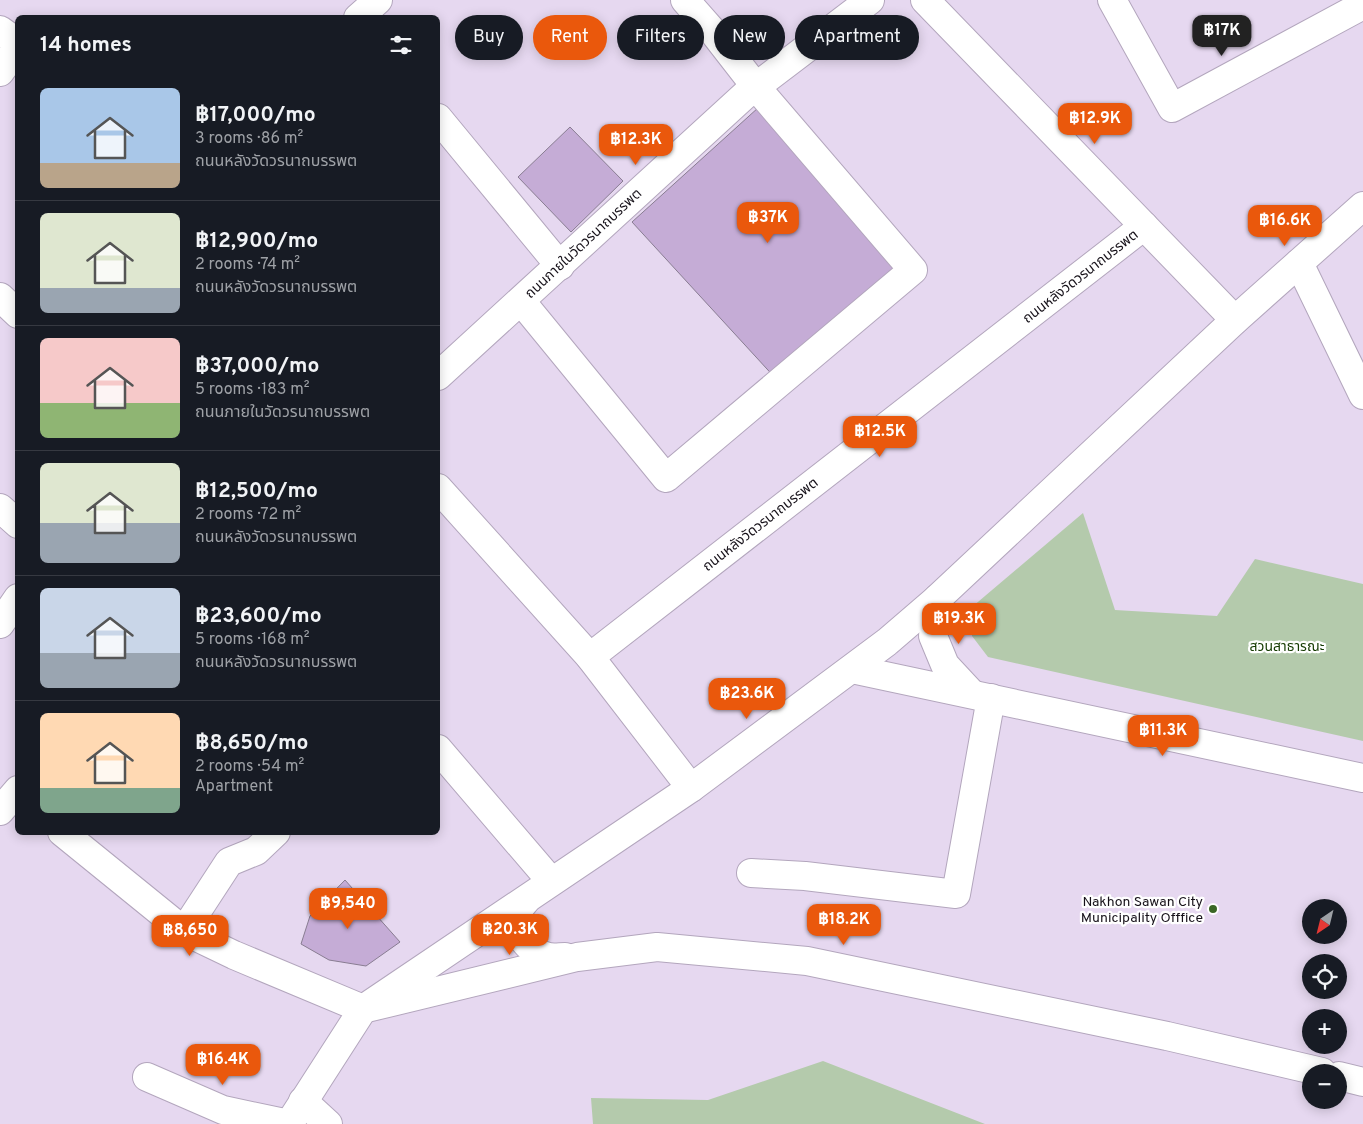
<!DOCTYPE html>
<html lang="en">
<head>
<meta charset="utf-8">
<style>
  :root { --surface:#171b24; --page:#20242c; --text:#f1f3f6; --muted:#9ea1a6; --line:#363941; --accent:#ea580c }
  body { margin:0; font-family:Overpass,"Noto Sans Thai",sans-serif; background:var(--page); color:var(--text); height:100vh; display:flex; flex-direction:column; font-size:19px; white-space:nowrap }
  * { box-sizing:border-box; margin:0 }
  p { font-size:16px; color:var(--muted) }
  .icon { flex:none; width:28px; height:28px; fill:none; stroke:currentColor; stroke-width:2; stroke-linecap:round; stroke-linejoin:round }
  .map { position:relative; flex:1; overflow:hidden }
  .panel { position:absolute; left:15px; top:15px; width:425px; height:820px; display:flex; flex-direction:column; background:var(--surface); border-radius:8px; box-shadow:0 2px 12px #0003 }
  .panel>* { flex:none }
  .guide { position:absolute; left:455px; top:15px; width:475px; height:45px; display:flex; gap:10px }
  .needle { width:32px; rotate:215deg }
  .tools { position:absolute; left:1302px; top:899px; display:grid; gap:10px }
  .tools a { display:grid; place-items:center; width:45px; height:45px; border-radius:50%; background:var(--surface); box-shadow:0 2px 12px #0003; font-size:25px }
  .price { position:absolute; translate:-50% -42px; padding:0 11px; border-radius:10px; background:var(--accent); color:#fff; font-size:16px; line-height:32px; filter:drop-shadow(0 1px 2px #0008) }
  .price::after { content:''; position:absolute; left:50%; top:30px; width:15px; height:11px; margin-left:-8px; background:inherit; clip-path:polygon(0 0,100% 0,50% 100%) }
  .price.active { background:#222; color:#fff }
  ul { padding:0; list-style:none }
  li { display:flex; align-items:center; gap:15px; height:125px; padding:0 25px }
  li+li { border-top:1px solid var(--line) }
  li span { display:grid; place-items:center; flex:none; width:140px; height:100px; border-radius:8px; color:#555 }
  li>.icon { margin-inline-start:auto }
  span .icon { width:60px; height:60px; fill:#fffc; stroke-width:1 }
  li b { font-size:21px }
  h2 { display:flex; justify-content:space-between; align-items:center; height:60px; padding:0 25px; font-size:21px }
  .pill { padding:0 18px; border-radius:22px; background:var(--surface); box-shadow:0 2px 12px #0003; font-size:18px; line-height:45px }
  .pill.active { background:var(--accent); color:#fff }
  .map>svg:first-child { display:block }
  .green { fill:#b4caac }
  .building { fill:#c5acd6; stroke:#897d92 }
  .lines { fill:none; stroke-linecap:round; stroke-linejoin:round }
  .minor-casing { stroke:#b3a6bd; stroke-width:30 }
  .minor { stroke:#fff; stroke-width:28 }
  .poi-dot { fill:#3a6725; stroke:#fff; stroke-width:2 }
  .labels { text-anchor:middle; stroke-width:4.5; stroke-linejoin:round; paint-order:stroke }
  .street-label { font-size:14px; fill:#161119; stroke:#fff }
  .park-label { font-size:14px; fill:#143a00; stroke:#fff }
  .poi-label { font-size:14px; fill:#161119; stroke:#fff; text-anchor:end }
</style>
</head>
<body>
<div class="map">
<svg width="1363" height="1124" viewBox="0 0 1363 1124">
  <rect width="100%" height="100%" fill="#e6d8f0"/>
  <g class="green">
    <polygon points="1083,513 1115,610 1217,616 1255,559 1363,584 1363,741 988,657 972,636 972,607"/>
    <polygon points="823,1061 985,1124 593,1124 591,1098 708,1100"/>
  </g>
  <g class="building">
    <polygon points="759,107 904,267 778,381 632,222"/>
    <polygon points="570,127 623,181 571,232 518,177"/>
    <polygon points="345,880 400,942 366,966 329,960 301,944 310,916"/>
  </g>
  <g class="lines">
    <g class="minor-casing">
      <g id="minor">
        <polyline points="925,0 1235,320"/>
        <polyline points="1112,0 1172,108 1363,5"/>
        <polyline points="358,18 378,0"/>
        <polyline points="0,30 18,43"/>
        <polyline points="0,72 18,47"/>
        <polyline points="438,118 560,266"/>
        <polyline points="1299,263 1363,395"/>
        <polyline points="0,297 18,314"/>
        <polyline points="521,301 666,478 913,270 756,87 714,33 685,0"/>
        <polyline points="438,376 745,95 870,0"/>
        <polyline points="438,488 590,657 691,788"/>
        <polyline points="0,508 18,524"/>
        <polyline points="937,599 933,636 945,665 972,694"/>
        <polyline points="0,624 18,598"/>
        <polyline points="590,657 1144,226"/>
        <polyline points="852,669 1363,778"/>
        <polyline points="438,749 551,881"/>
        <polyline points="0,811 18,790"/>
        <polyline points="62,832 184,931 234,955 363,1009 577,957 657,947 807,961 1167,1036 1322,1072"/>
        <polyline points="751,873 805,876 956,894 991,698"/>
        <path d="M526,900C523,904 518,909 517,914C511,932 532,954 549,957C554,958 560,957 565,957"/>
        <polyline points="184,931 229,862 256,851 276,832"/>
        <polyline points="1339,1076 1363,1082"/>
        <polyline points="147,1077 223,1110 289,1124"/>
        <polyline points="303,1101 328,1124"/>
        <polyline points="289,1124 363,1009 691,788 887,642 937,599 1235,320 1363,206"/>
      </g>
    </g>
    <use href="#minor" class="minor"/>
  </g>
  <circle class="poi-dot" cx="1213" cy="909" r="5"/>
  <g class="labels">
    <g class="street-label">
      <text transform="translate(583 243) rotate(-43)" y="5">ถนนภายในวัดวรนาถบรรพต</text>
      <text transform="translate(1080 276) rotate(-38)" y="5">ถนนหลังวัดวรนาถบรรพต</text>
      <text transform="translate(760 524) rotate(-38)" y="5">ถนนหลังวัดวรนาถบรรพต</text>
    </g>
    <g class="park-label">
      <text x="1287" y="651">สวนสาธารณะ</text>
    </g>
    <g class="poi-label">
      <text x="1203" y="906">Nakhon Sawan City<tspan x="1203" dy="16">Municipality Offfice</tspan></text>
    </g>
  </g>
</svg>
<div class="tools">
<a><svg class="needle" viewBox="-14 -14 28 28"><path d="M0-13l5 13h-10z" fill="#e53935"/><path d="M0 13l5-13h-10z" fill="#9ea1a6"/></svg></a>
<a><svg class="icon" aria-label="locate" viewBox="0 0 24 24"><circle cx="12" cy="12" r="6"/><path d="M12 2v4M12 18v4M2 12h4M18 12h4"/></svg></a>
<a>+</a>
<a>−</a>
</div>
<b class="price active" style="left:1222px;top:57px">฿17K</b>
<b class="price" style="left:1095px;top:145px">฿12.9K</b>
<b class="price" style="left:636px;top:166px">฿12.3K</b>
<b class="price" style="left:768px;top:244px">฿37K</b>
<b class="price" style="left:1285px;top:247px">฿16.6K</b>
<b class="price" style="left:880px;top:458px">฿12.5K</b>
<b class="price" style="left:959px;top:645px">฿19.3K</b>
<b class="price" style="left:747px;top:720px">฿23.6K</b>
<b class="price" style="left:1163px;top:757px">฿11.3K</b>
<b class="price" style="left:348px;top:930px">฿9,540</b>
<b class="price" style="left:844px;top:946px">฿18.2K</b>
<b class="price" style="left:510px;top:956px">฿20.3K</b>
<b class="price" style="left:190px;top:957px">฿8,650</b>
<b class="price" style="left:223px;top:1086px">฿16.4K</b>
<div class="guide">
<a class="pill">Buy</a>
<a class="pill active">Rent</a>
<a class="pill">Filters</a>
<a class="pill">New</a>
<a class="pill">Apartment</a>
</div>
<section class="panel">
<h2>14 homes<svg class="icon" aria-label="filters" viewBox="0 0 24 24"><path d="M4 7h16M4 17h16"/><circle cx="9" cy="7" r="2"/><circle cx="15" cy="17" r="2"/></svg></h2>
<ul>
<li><span style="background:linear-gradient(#a9c7e8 75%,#b9a48a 0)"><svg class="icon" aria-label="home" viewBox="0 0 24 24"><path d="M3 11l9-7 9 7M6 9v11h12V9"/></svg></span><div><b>฿17,000/mo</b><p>3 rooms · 86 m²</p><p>ถนนหลังวัดวรนาถบรรพต</p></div></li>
<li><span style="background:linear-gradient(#dfe7d0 75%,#9aa5b1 0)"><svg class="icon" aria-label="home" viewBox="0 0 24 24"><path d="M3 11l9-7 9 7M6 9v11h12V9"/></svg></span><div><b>฿12,900/mo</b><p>2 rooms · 74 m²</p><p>ถนนหลังวัดวรนาถบรรพต</p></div></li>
<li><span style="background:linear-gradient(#f6c9c9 65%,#8fb573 0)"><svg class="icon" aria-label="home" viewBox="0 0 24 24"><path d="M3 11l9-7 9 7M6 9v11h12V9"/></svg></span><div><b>฿37,000/mo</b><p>5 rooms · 183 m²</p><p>ถนนภายในวัดวรนาถบรรพต</p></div></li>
<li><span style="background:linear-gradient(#dfe7d0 60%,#9aa5b1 0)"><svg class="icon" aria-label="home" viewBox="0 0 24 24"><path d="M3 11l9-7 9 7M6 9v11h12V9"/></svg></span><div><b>฿12,500/mo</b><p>2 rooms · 72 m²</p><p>ถนนหลังวัดวรนาถบรรพต</p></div></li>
<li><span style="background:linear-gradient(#c9d6e8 65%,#9aa5b1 0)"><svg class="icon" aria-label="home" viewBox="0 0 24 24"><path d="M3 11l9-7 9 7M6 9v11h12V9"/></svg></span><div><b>฿23,600/mo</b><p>5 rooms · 168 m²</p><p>ถนนหลังวัดวรนาถบรรพต</p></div></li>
<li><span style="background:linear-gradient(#ffd9b3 75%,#7fa58c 0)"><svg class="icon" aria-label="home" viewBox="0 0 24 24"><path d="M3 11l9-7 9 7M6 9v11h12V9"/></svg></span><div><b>฿8,650/mo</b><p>2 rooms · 54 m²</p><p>Apartment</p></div></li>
</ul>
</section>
</div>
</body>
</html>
